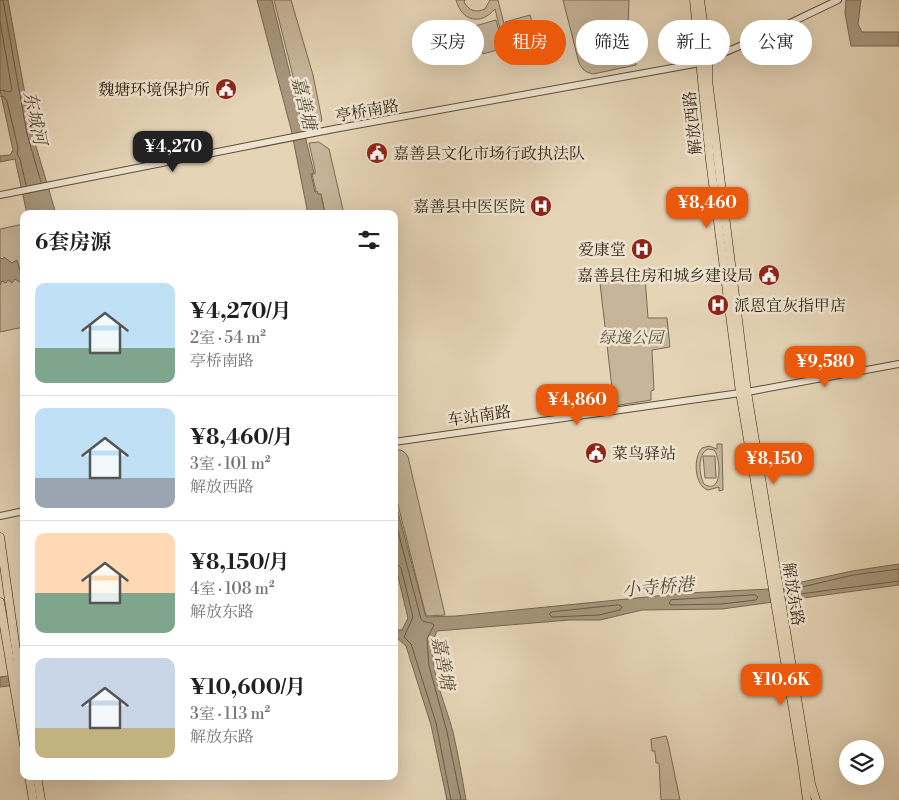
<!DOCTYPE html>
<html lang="zh">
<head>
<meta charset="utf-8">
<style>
  :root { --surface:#fff; --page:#f6f6f6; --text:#202124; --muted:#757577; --line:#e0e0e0; --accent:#ea580c }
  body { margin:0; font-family:"Libre Bodoni","Noto Serif SC",serif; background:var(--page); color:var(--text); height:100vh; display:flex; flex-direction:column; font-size:19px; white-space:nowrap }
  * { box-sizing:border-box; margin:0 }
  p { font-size:16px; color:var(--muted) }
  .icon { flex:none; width:28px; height:28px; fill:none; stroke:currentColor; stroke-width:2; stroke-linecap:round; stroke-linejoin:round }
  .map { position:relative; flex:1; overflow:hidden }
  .drawer { position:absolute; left:20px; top:210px; width:378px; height:570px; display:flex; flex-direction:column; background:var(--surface); border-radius:10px; box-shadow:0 5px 20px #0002 }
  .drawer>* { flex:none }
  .banner { position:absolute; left:412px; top:20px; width:411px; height:45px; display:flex; gap:10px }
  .fabs { position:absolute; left:839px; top:740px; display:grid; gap:10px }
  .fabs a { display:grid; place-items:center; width:45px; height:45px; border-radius:50%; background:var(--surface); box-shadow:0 5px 20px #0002; font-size:25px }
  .price { position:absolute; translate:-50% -42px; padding:0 11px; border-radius:10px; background:var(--accent); color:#fff; font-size:16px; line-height:32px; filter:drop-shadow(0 1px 2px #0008) }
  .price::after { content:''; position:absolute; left:50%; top:30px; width:15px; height:11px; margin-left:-8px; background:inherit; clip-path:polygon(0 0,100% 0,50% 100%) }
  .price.selected { background:#222; color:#fff }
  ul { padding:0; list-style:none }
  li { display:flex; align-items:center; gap:15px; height:125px; padding:0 15px }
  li+li { border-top:1px solid var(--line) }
  li span { display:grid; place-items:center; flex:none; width:140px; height:100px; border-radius:10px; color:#555 }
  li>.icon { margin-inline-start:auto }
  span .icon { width:60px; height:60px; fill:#fffc; stroke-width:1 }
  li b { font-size:21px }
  h2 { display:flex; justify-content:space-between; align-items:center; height:60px; padding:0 15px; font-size:21px }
  .pill { padding:0 18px; border-radius:22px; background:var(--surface); box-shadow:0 5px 20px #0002; font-size:18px; line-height:45px }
  .pill.selected { background:var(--accent); color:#fff }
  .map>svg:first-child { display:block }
  .green { fill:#c6b599; stroke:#7a6a52; fill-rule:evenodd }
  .water { fill:#a7967c; stroke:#77664f }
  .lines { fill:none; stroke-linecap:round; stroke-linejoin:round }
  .shore { stroke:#6a5a44; stroke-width:1 }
  .minor-casing { stroke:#5c4c36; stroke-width:8 }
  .major-casing { stroke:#2e1f0c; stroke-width:9 }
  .minor { stroke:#eee3d0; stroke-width:6 }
  .major { stroke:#e5d4b6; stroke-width:8 }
  .labels { text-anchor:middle; stroke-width:5; stroke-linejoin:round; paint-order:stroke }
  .poi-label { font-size:16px; fill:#2e1f0c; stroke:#eee3d0; text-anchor:end }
  .street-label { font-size:16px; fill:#2e1f0c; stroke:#eee3d0 }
  .park-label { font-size:16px; font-style:italic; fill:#5c4c36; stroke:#eee3d0 }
  .water-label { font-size:18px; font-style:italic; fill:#584933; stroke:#eee3d0 }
</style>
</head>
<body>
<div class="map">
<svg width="899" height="800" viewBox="0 0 899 800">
  <rect width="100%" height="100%" fill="#e5d4b6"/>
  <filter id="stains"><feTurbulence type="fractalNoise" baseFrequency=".004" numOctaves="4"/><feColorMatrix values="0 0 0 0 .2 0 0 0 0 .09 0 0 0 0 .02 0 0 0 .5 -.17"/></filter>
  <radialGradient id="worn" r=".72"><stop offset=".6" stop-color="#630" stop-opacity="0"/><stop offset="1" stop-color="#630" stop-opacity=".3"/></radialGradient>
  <g class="green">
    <polygon points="274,0 291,0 313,75 322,120 316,130 307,132"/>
    <path d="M456,0H465L464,2C469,11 476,13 485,9L490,0H498L507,36L502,37L495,9C480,26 462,21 456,0Z"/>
    <path d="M563,0H629L628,25L636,65L593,74C585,72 583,70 579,63Z"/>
    <polygon points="530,15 534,29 508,35 505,22"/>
    <polygon points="496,20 504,48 483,54 475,26"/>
    <polygon points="474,30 477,42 458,47 455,35"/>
    <polygon points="477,43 480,55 462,60 459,48"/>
    <polygon points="319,142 329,149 344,214 325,214 322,198 316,191 312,174 315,174 315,170 309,143"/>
    <polygon points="24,224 24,327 0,332 0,229"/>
    <polygon points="645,277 648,318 667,318 670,347 652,350 654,390 651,391 651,400 614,406 600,283"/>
    <path d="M717,444H722L723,490L719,491V487L708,490C694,486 693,457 702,448L709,446L717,449ZM708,449L714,450C721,458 723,496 704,484C699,475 697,454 708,449Z"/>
    <path d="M394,450C401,449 405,451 408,457L445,615L427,616L425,612L394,489Z"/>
    <polygon points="703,456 715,456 716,478 705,478"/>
    <polygon points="666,736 668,742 680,800 661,800 659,763 656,763 655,751 652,751 651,739"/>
  </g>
  <g class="water">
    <polygon points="0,0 8,0 32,133 56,214 27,214 15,159 0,162 0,156 10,155 13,150 0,90"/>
    <polygon points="257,0 272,0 314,173 311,174 315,192 317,191 318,194 321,194 325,214 308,214 291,129"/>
    <polygon points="846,0 861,0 858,24 862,32 899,32 899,46 851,46 845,13"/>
    <polygon points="4,257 12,263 17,260 21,274 23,274 21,283 15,279 12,283 8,280 6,283 2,281 0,285 0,258 3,259"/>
    <path d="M394,497L426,617L456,616L687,593L770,589L852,571L899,564V585L722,609L642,610L600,620H569L437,631C423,657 446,704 453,732C458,754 462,777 466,800H447L431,725L406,646L397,638H394V630H402L408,618L394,560Z"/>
    <polygon points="24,674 24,684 0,687 0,677"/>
  </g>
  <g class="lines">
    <g class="shore">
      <polyline points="3,0 27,134 41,182"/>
      <polyline points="0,21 12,90 10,92 0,90"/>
      <polyline points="0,96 4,97 7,101 18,148 17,154 20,159 26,185"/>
      <path d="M394,516L421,619C424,624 431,621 434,625L427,639L429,666L447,732L461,800"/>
      <polyline points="394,564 398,565 401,568 413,617 404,637 411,644 436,723 451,800"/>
      <polyline points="785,591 853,575 899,569"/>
      <polygon points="755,595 758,597 756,600 721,604 671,605 669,603 671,600"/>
      <polyline points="785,596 899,581"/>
      <polygon points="619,605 622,607 620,610 599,615 552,617 549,614 552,612"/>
    </g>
    <g class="minor-casing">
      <g id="minor">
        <polyline points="0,195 334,129 700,63 761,37 838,0"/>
        <polyline points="394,442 747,392 899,364"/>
        <polyline points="0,516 24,511"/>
      </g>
    </g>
    <g class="major-casing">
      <g id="major">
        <polyline points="694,0 710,160 740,392 802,763 807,800"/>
        <polyline points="700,0 708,58 708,80 747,392 811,784 816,800"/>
        <polyline points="0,537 24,706"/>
        <polyline points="0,602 24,745"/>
        <polyline points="29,776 33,800"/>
        <polyline points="37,776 41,800"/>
      </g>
    </g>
    <use href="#minor" class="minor"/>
    <use href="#major" class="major"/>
  </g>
  <defs>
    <g id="civic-disc" transform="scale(1.125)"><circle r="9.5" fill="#8f2418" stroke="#eee3d0"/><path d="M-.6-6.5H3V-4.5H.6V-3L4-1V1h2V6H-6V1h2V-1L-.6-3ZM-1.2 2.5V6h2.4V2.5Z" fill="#fff"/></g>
    <g id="hospital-disc" transform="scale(1.125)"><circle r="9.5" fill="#8f2418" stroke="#eee3d0"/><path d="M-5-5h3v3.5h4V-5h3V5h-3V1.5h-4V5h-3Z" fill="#fff"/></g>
  </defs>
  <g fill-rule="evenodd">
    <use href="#civic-disc" x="226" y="89"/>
    <use href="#civic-disc" x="377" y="153"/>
    <use href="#hospital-disc" x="541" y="206"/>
    <use href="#hospital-disc" x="642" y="249"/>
    <use href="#civic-disc" x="769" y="275"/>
    <use href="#hospital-disc" x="718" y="305"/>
    <use href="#civic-disc" x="596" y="453"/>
  </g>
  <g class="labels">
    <g class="poi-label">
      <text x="210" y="95">魏塘环境保护所</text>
      <text x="393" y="159" text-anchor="start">嘉善县文化市场行政执法队</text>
      <text x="525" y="212">嘉善县中医医院</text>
      <text x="626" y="255">爱康堂</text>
      <text x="753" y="281">嘉善县住房和城乡建设局</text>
      <text x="734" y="311" text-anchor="start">派恩宜灰指甲店</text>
      <text x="612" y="459" text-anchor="start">菜鸟驿站</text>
    </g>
    <g class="street-label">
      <text transform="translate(367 110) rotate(-10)" y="6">亭桥南路</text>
      <text transform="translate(692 123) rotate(-96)" y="6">解放西路</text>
      <text transform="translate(479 415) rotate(-8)" y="6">车站南路</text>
      <text transform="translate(794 594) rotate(81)" y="6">解放东路</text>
    </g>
    <g class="park-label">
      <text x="631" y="343">绿逸公园</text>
    </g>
    <g class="water-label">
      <text transform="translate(304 103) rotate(76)" y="6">嘉善塘</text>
      <text transform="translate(35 118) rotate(78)" y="6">东城河</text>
      <text transform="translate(658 587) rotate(-5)" y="6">小寺桥港</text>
      <text transform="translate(443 663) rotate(79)" y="6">嘉善塘</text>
    </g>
  </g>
  <rect width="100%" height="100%" filter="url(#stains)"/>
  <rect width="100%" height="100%" fill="url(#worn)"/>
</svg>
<div class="fabs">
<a><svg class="icon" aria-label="layers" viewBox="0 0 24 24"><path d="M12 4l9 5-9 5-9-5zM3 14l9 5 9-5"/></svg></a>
</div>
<b class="price selected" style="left:173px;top:173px">¥4,270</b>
<b class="price" style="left:707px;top:229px">¥8,460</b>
<b class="price" style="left:825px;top:388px">¥9,580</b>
<b class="price" style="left:577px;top:426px">¥4,860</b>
<b class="price" style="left:774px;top:485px">¥8,150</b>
<b class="price" style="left:781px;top:706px">¥10.6K</b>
<div class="banner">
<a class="pill">买房</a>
<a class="pill selected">租房</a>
<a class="pill">筛选</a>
<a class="pill">新上</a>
<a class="pill">公寓</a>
</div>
<section class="drawer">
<h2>6套房源<svg class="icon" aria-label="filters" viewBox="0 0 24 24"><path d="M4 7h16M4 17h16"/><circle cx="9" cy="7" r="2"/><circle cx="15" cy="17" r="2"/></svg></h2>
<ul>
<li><span style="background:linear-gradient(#bfe0f5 65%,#7fa58c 0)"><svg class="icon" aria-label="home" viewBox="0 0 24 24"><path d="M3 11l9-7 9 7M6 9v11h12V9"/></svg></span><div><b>¥4,270/月</b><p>2室 · 54 m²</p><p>亭桥南路</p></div></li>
<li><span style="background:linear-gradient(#bfe0f5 70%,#9aa5b1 0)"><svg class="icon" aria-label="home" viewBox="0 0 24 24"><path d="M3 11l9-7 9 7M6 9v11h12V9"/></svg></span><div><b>¥8,460/月</b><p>3室 · 101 m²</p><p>解放西路</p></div></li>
<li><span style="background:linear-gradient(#ffd9b3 60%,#7fa58c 0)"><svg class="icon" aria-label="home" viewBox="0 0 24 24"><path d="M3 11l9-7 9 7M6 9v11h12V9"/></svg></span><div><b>¥8,150/月</b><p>4室 · 108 m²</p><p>解放东路</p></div></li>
<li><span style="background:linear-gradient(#c9d6e8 70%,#c2b280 0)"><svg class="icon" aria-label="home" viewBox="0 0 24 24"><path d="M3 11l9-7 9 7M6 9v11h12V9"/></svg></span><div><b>¥10,600/月</b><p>3室 · 113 m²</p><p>解放东路</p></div></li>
</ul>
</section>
</div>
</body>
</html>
